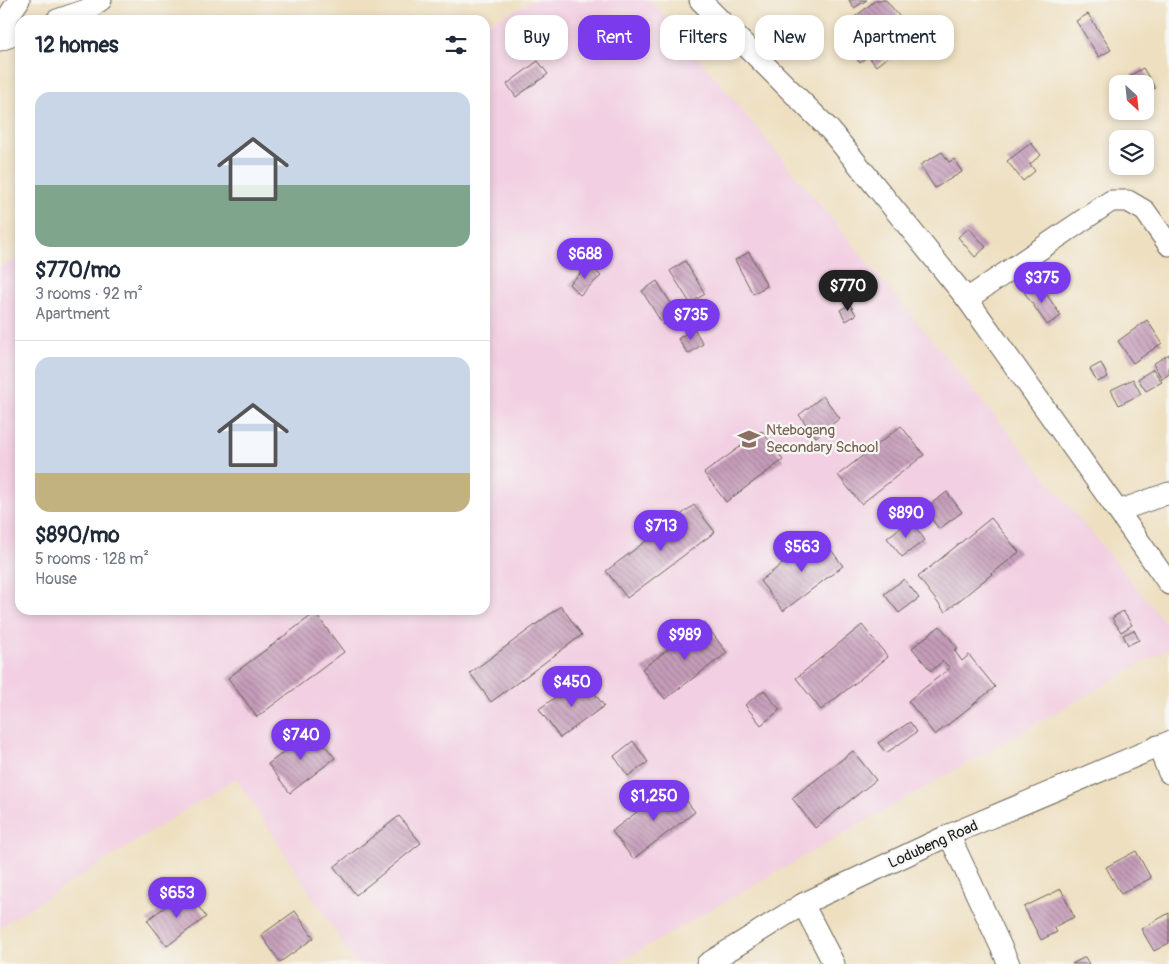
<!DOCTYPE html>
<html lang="en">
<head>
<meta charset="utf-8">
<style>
  :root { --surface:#fff; --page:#f2f2f3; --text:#1f2937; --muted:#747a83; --line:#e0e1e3; --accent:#7c3aed }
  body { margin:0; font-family:Pangolin,sans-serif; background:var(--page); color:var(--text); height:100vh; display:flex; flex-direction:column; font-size:19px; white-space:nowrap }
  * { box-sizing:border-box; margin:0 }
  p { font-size:16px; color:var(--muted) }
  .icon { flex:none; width:28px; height:28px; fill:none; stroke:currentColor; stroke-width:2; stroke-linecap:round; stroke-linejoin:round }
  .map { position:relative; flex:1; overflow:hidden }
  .drawer { position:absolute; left:15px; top:15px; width:475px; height:600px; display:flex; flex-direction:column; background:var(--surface); border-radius:15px; box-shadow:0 2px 8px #0003 }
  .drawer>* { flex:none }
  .banner { position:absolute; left:505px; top:15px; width:475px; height:45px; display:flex; gap:10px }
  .needle { width:32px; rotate:153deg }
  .buttons { position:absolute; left:1109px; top:75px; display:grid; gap:10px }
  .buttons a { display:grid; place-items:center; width:45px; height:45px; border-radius:10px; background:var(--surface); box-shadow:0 2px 8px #0003; font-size:25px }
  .price { position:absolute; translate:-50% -42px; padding:0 11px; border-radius:18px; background:var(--accent); color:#fff; font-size:16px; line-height:32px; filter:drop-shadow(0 1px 2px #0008) }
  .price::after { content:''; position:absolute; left:50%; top:30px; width:15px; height:11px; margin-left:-8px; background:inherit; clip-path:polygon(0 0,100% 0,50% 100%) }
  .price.active { background:#222; color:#fff }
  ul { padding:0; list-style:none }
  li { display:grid; align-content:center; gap:10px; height:265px; padding:0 20px }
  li+li { border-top:1px solid var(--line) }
  li span { display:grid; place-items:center; height:155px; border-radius:15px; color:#555 }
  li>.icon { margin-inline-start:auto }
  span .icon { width:90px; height:90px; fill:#fffc; stroke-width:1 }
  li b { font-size:21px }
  h2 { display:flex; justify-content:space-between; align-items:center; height:60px; padding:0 20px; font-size:21px }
  .tag { padding:0 18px; border-radius:15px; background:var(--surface); box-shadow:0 2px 8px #0003; font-size:18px; line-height:45px }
  .tag.active { background:var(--accent); color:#fff }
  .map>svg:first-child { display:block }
  .built { fill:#f2cfe2 }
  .building { fill:url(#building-back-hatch) }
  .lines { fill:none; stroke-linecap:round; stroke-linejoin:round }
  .minor-casing { stroke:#666055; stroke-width:23 }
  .minor { stroke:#fff; stroke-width:21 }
  .labels { text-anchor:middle; stroke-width:4.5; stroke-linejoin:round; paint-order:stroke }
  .education-label { font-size:15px; fill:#785e54; stroke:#f6f6f2; text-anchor:start }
  .street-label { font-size:15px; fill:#1c1c1c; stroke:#f6f6f2 }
</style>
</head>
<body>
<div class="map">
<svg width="1169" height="964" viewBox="0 0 1169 964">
  <defs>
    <pattern id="building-back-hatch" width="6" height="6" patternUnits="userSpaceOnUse" patternTransform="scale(1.25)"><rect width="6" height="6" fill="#c69dba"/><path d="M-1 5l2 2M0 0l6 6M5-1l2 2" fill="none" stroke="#a07f96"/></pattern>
  </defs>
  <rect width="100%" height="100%" fill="#f6f6f2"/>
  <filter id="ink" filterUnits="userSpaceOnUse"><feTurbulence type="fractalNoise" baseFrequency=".02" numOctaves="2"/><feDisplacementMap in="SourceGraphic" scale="10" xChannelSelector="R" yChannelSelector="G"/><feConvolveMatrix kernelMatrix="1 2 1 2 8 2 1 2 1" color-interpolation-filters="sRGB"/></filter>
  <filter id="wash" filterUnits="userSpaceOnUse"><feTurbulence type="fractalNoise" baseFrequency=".0096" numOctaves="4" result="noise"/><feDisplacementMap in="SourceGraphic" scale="20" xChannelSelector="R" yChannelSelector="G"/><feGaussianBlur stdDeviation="1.12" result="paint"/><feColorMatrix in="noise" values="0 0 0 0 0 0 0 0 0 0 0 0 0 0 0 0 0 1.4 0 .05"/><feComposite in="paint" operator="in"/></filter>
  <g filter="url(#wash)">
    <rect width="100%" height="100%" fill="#eedfc0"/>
    <polygon class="built" points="535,0 651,0 1169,627 1169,648 616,964 356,964 236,778 0,927 0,267 20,257 20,610 485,610 485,25"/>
    <g id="blocks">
      <g class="building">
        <polygon points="849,0 867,0 854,8"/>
        <polygon points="876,0 886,0 908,27 898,35 902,40 897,44 899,48 876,66 868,56 860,63 836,32"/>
        <polygon points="1088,14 1111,50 1099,57 1076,21"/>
        <polygon points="538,61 548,74 516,97 507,84"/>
        <polygon points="1143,68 1155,88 1145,94 1145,84 1136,84 1131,75"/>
        <polygon points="1031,143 1041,155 1030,164 1035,171 1023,181 1007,161"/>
        <polygon points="942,152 949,162 954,159 962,172 935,188 920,165"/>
        <polygon points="969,228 986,247 975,257 958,237"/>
        <polygon points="749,252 767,286 753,294 735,260"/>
        <polygon points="685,261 705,294 690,303 670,271"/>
        <polygon points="590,265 601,276 580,295 569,284"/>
        <polygon points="657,281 678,315 663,325 642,291"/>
        <polygon points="1038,282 1061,316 1047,325 1024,292"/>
        <polygon points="850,304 856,315 846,321 840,310"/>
        <polygon points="1147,320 1162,343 1133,363 1118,341"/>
        <polygon points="694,328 703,344 688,354 678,339"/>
        <polygon points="1169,354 1169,374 1162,379 1153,364"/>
        <polygon points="1101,363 1108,377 1097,382 1090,369"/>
        <polygon points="1153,369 1162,382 1146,391 1138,379"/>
        <polygon points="1133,379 1141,394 1119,405 1111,390"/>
        <polygon points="823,396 840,418 816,437 799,415"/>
        <polygon points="901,426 924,455 861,504 838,475"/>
        <polygon points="762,431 783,460 726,502 704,473"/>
        <polygon points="947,492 962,512 939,529 924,509"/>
        <polygon points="694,505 715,532 627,598 606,571"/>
        <polygon points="991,518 1019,552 945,612 918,577"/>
        <polygon points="910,520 925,540 902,557 887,538"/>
        <polygon points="820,535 843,566 783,611 760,581"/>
        <polygon points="904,579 919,598 899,613 884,594"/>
        <polygon points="561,606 582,635 491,702 470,673"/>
        <polygon points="1123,611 1132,625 1121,632 1112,618"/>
        <polygon points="315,613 344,652 257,717 228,678"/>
        <polygon points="704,622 727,653 665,699 642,669"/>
        <polygon points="862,625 888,657 821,710 796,678"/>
        <polygon points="940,626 958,648 954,650 962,661 969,655 995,687 935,735 908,701 950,668 943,661 931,671 912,648"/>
        <polygon points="1134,630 1139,640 1128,645 1123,635"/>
        <polygon points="583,677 604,706 560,738 539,709"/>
        <polygon points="764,690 780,710 761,725 745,705"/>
        <polygon points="910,722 917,732 886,753 878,743"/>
        <polygon points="313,730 335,758 290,793 268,764"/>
        <polygon points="633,741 648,762 628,776 614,756"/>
        <polygon points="853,751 876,780 815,828 792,798"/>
        <polygon points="674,784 695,812 633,859 612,831"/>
        <polygon points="399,816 421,843 356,895 334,867"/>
        <polygon points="1136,851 1151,878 1121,894 1106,867"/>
        <polygon points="1061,889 1074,917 1054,927 1057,932 1041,940 1024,907"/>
        <polygon points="187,891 206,917 167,946 147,920"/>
        <polygon points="295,911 314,938 280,962 261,935"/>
        <polygon points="1169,913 1169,943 1154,951 1141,929"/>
        <polygon points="1085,957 1089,964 1072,964"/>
      </g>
    </g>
  </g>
  <g filter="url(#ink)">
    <use href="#blocks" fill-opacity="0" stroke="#666055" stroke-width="1"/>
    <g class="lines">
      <g class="minor-casing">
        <g id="minor">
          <polyline points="700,0 830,130 967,299 1118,511 1169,584"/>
          <polyline points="57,20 86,10 101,0"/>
          <polyline points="0,29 19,0"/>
          <polyline points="0,40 20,33"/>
          <polyline points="967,299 1111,201 1128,201 1145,211 1169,245"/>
          <polyline points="1118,511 1169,493"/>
          <polyline points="1158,746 1169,773"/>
          <polyline points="949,835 1009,964"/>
          <polyline points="803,904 834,964"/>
          <polyline points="707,964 803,904 949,835 1169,742"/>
        </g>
      </g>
      <use href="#minor" class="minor"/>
    </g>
  </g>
  <defs>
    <g id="school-bare" transform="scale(1.725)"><path d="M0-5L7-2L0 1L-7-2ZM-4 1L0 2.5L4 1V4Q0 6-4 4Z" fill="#8d6e63" stroke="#f6f6f2" stroke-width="2.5" paint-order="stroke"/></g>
  </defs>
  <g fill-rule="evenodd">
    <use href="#school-bare" x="749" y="439"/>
  </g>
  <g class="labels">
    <g class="education-label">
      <text x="766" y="435">Ntebogang<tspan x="766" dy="17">Secondary School</tspan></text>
    </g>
    <g class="street-label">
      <text transform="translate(933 844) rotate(-24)" y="5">Lodubeng Road</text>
    </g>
  </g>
</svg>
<div class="buttons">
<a><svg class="needle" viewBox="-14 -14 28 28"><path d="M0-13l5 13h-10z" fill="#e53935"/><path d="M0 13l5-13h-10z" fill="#747a83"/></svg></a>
<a><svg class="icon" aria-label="layers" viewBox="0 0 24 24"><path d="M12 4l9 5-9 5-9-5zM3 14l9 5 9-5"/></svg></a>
</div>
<b class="price" style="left:585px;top:280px">$688</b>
<b class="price" style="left:1042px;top:304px">$375</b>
<b class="price active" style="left:848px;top:312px">$770</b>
<b class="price" style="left:691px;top:341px">$735</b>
<b class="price" style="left:906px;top:539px">$890</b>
<b class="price" style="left:661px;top:552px">$713</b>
<b class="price" style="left:802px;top:573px">$563</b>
<b class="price" style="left:685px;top:661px">$989</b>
<b class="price" style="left:572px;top:708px">$450</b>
<b class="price" style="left:301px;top:761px">$740</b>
<b class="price" style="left:654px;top:822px">$1,250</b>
<b class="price" style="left:177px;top:919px">$653</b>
<div class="banner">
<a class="tag">Buy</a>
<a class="tag active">Rent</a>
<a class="tag">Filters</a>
<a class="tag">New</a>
<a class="tag">Apartment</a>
</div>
<section class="drawer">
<h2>12 homes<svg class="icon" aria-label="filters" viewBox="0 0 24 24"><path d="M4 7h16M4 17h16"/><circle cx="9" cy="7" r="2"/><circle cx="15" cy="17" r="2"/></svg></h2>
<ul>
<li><span style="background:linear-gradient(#c9d6e8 60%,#7fa58c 0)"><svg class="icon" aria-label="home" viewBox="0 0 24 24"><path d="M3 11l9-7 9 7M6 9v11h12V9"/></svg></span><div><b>$770/mo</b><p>3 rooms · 92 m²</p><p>Apartment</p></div></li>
<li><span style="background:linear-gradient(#c9d6e8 75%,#c2b280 0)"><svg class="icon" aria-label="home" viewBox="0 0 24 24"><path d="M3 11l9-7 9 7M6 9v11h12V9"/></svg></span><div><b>$890/mo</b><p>5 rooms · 128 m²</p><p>House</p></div></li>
</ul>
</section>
</div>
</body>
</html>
